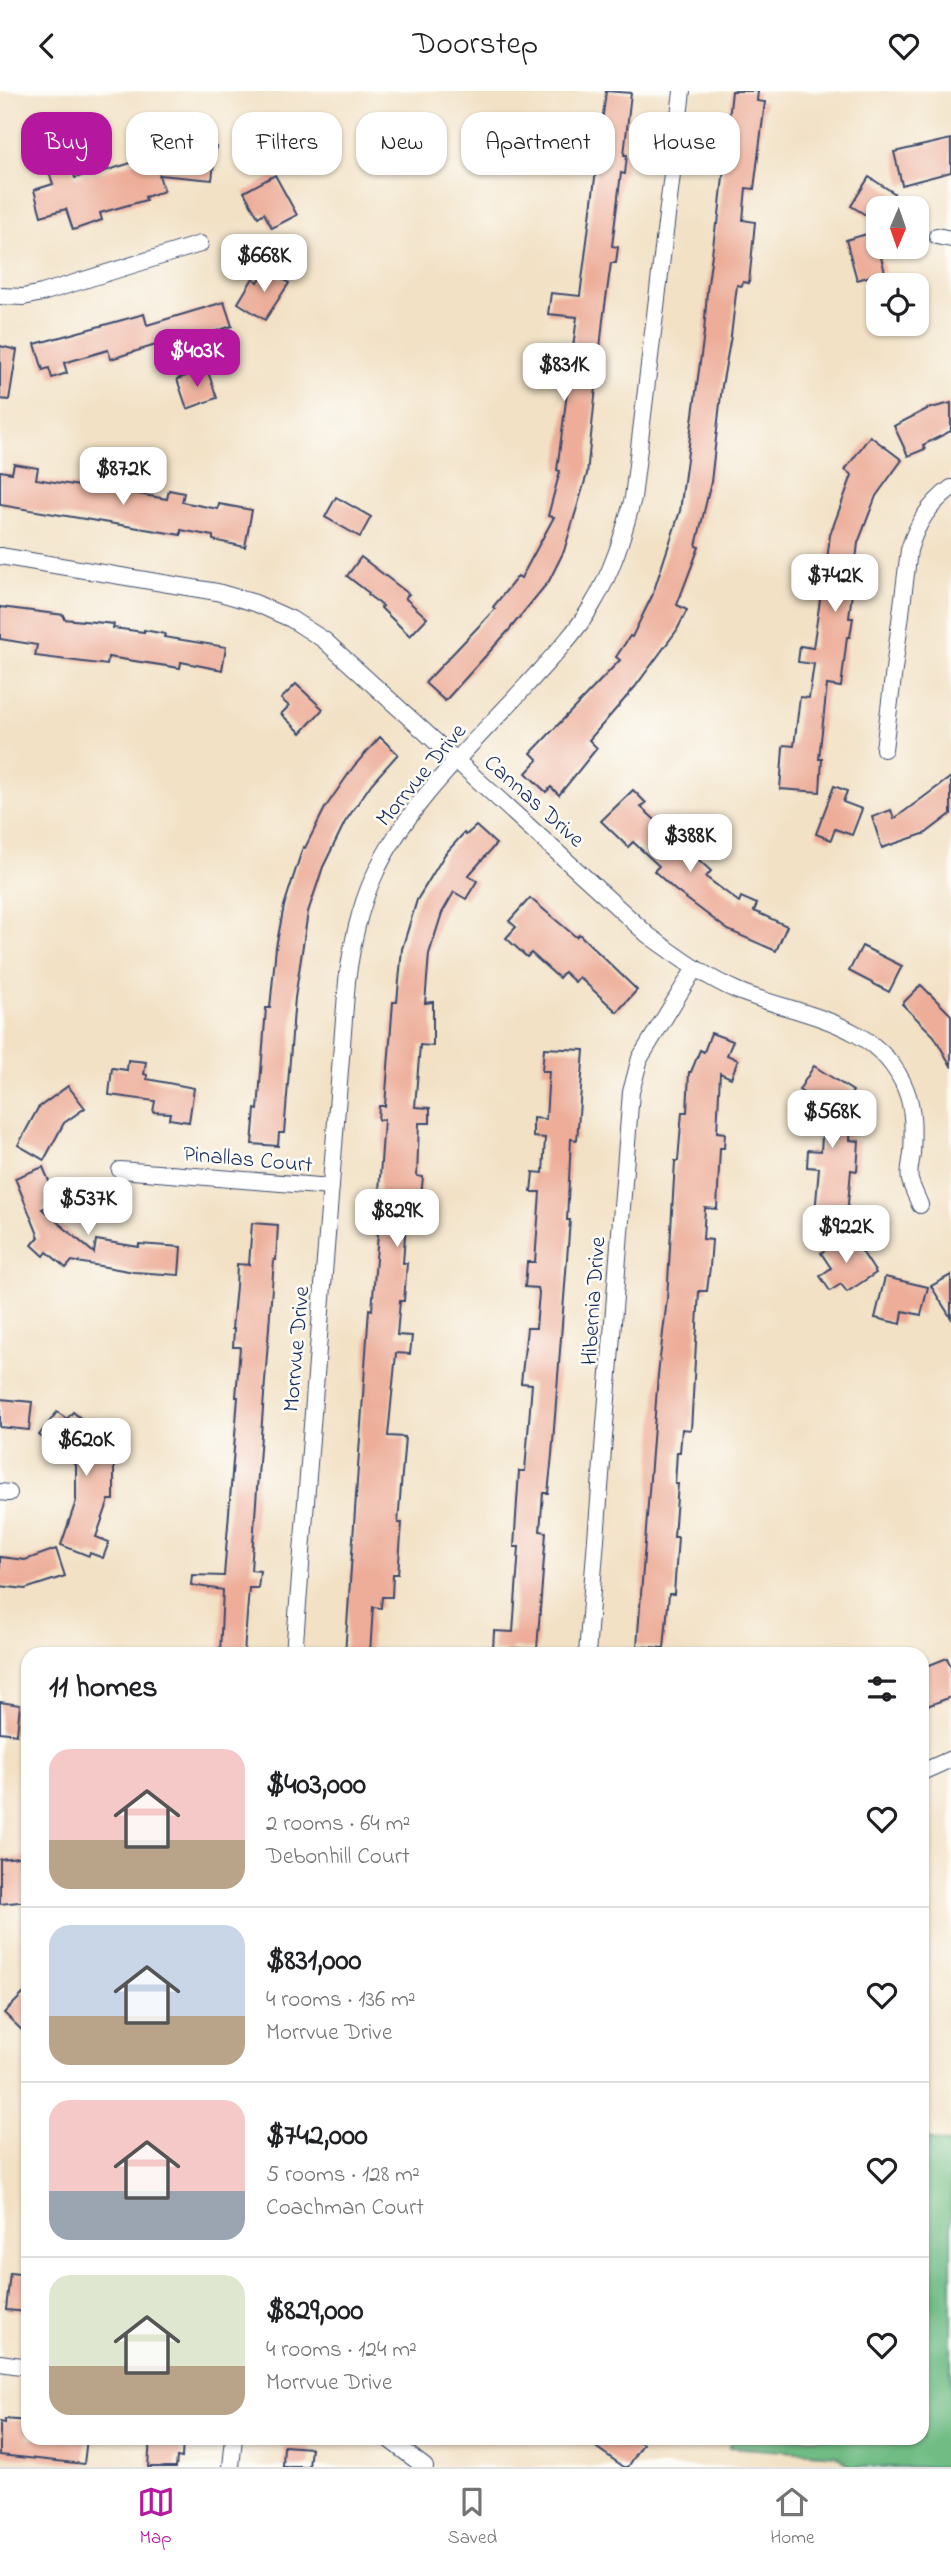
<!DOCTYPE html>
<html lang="en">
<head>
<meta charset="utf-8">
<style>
  :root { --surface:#fff; --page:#f6f6f6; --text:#202124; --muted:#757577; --line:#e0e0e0; --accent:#b5179e }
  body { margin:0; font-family:"Indie Flower",sans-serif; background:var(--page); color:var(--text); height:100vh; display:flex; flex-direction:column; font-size:26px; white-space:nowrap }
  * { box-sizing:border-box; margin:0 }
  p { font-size:23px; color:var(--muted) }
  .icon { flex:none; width:38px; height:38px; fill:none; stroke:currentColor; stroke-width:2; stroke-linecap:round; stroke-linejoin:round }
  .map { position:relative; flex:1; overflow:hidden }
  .side { position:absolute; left:21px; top:1556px; width:908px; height:798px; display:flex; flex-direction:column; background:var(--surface); border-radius:21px; box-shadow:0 2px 5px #0004 }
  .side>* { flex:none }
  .guide { position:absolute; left:21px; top:21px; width:910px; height:63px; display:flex; gap:14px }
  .needle { width:46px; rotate:182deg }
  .fabs { position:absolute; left:866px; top:105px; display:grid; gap:14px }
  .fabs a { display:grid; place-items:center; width:63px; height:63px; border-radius:14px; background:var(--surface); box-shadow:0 2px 5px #0004; font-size:35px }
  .price { position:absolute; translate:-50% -60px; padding:0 16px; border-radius:14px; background:#fff; color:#222; font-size:23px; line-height:46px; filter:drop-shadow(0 2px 4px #0008) }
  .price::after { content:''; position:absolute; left:50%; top:42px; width:21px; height:16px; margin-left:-10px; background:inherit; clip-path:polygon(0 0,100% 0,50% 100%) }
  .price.selected { background:var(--accent); color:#fff }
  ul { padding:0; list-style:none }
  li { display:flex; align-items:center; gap:21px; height:175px; padding:0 28px }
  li+li { border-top:2px solid var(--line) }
  li span { display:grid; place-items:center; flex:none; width:196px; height:140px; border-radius:21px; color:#555 }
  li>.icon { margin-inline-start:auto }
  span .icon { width:84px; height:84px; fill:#fffc; stroke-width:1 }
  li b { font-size:30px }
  h2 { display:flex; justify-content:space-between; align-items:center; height:84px; padding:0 28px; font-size:30px }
  .tag { padding:0 24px; border-radius:21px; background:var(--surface); box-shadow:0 2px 5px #0004; font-size:24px; line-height:63px }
  .tag.selected { background:var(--accent); color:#fff }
  header { display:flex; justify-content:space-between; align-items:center; height:91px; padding:0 28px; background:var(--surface); font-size:32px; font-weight:600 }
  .dock { display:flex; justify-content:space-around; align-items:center; height:98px; border-top:2px solid var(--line); background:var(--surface); font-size:19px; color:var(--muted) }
  .dock a { display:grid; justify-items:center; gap:4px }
  .dock .selected { color:var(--accent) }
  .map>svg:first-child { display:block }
  .forest { fill:#6fbc84; stroke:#457671; stroke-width:2 }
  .building { fill:#edad99 }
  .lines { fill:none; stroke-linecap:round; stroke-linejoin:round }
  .street-casing { stroke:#3b4a6d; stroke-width:18 }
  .street { stroke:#fff; stroke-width:16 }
  .labels { text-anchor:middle; stroke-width:5; stroke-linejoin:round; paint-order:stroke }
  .street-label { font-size:23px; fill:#1b2f5e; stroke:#fdfcf7 }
</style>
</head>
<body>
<header><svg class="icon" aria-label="back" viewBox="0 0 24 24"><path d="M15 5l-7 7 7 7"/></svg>Doorstep<svg class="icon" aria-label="heart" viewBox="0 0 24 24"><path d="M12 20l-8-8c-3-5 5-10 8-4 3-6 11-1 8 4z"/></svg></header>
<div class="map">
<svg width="951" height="2376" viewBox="0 0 951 2376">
  <rect width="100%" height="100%" fill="#fdfcf7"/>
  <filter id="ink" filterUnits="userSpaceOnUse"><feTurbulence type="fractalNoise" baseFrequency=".0143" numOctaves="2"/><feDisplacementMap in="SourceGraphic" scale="14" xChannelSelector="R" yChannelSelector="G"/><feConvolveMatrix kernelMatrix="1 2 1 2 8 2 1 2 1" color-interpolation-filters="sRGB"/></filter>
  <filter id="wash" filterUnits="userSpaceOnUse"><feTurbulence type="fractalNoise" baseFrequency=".00686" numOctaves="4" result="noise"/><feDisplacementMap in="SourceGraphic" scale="28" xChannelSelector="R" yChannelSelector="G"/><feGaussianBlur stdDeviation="1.57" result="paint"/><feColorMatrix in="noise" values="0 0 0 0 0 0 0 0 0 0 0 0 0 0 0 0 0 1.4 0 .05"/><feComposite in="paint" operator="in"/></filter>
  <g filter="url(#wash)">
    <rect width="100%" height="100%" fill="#f2e1c5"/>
    <polygon class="forest" points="922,2047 951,2053 951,2376 850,2376 836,2364 730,2356 732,2347 922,2347"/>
    <g id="blocks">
      <g class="building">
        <polygon points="606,0 631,2 624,64 627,64 625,83 621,82 612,155 618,156 616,172 611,172 603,229 587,383 564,460 549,490 509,539 445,610 425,592 495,518 493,516 518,485 521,487 554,426 548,425 560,380 557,379 577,226 548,223 551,202 580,205"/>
        <polygon points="732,0 758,0 757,10 765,11 754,98 746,97 743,129 755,131 749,192 743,191 742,195 737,194 731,245 722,295 711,391 696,455 699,456 677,514 687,519 677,539 635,596 589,649 597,657 559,704 551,696 546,701 526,682 538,669 531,662 620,569 616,566 630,545 632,546 652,505 680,420 704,242 707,200 716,133 718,133"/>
        <polygon points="951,48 951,81 902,94 894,61"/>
        <polygon points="177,52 216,56 212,89 159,84 164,100 145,106 146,109 100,122 102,129 73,139 66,118 41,125 34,99 53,93 49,81 71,74 75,87 88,83 89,85 176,58"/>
        <polygon points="275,84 297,124 272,137 264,122 258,126 244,101"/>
        <polygon points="869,86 894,102 884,117 878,117 878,126 876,130 851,115"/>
        <polygon points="874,141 885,181 857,189 846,149"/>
        <polygon points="267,178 289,192 265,229 238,212 253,187 258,191"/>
        <polygon points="224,211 232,235 176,253 175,248 111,268 108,259 64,272 67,282 52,287 49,277 43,279 35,253 144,223 147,234"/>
        <polygon points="0,255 17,259 9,309 0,308"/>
        <polygon points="207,278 217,307 187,318 177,288"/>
        <polygon points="951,312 951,340 923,354 925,358 908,365 894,335 927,318"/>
        <polygon points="870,345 902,369 876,405 858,452 849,527 853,527 850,546 847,546 841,596 827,594 819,668 822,668 820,701 780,698 783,657 784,654 794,655 800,606 809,607 814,573 798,571 800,555 813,557 821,502 823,503 830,444 852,384 845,379"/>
        <polygon points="14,373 38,377 36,388 116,401 117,392 134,395 132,402 167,408 169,399 184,402 182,411 218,418 219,413 252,419 245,456 213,449 213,445 181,439 181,444 0,414 0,380 12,382"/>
        <polygon points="336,406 371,426 360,446 325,426"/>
        <polygon points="361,466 409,503 405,507 427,527 410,545 381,517 383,515 368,504 369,502 347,485"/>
        <polygon points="0,516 64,524 64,528 114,533 113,537 144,541 144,539 165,543 164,546 226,556 222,579 181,571 180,577 108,566 107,574 35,565 37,554 0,548"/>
        <polygon points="296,593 323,618 301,642 281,623 289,615 281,608"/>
        <polygon points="380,646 398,663 372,692 345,731 323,776 308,821 295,907 284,1042 279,1042 278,1055 252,1053 255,1018 258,1019 266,917 270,917 276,856 284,815 303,756 305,757 325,717 354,675"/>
        <polygon points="951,686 951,723 926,742 882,757 872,726 891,719 894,728"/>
        <polygon points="834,695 847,700 843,711 862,718 852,744 835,738 831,749 816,743"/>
        <polygon points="633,699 646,712 641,716 711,780 706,786 739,811 741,806 757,813 754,820 787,835 776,860 728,839 675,799 654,780 659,775 633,751 628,756 601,730"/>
        <polygon points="476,735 496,753 468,785 477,790 466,808 454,801 442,822 429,863 425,912 433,911 433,955 420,954 415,1016 430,1017 430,1032 419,1032 417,1085 423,1086 421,1105 408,1103 403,1172 407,1172 404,1210 400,1210 397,1244 412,1245 410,1263 396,1262 388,1345 405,1346 398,1432 402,1432 398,1483 393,1483 392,1506 382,1506 381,1517 373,1516 370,1563 345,1563 369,1218 372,1219 378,1142 376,1142 384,1029 378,1029 379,1015 385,1015 393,911 397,911 402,858 417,809 445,763 464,742 466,744"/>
        <polygon points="530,807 576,846 579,843 637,899 617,921 579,886 575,891 564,881 559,887 531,862 527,866 506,847 516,836 509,830"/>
        <polygon points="862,855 902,875 889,901 849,880"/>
        <polygon points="921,894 951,924 951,975 934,945 902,913"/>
        <polygon points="711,942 733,950 727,964 738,969 731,987 720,982 717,1041 725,1042 724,1057 720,1057 717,1118 705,1117 703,1148 712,1149 710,1176 707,1200 699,1200 691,1339 682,1338 680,1361 677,1361 675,1393 678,1393 674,1446 678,1446 674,1503 669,1503 664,1557 637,1555 658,1284 667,1208 675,1070 678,1070 682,1021 687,1021 689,981 691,981 700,959 704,961"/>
        <polygon points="544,957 584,959 577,1049 571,1048 567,1129 570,1129 552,1364 548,1402 543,1402 540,1440 546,1441 537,1558 512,1557 511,1561 493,1559 494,1540 513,1541 519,1456 514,1456 519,1380 525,1380 532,1293 521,1292 527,1237 536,1237 539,1202 538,1197 525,1196 527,1171 535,1171 540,1101 531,1101 533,1081 543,1082 545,1047 533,1046 533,1027 546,1028 549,980 542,980"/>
        <polygon points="128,969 146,971 144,983 147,984 147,988 194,997 189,1031 169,1028 170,1022 153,1021 155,1010 109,1004 112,977 127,979"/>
        <polygon points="814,975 853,1000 833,1031 851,1033 850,1049 859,1050 857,1080 851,1079 846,1135 814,1134 819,1077 807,1076 808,1059 821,1060 824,1016 799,999"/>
        <polygon points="68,995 85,1017 64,1032 44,1069 18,1054 38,1017"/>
        <polygon points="43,1076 58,1111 42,1118 94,1162 96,1149 139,1156 139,1153 181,1156 179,1184 134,1181 72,1170 66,1177 47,1161 44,1165 32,1154 39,1146 15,1087"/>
        <polygon points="252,1132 278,1134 276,1169 274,1169 251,1479 260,1480 258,1497 249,1497 244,1563 220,1563 223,1499 191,1494 192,1484 224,1485 238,1306 236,1306 240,1256 233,1256 234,1238 232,1238 236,1195 237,1173 249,1174"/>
        <polygon points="850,1142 876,1182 847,1201 841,1193 830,1200 820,1185 831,1177 821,1162"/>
        <polygon points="951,1184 951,1227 931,1195"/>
        <polygon points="885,1186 928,1196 921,1224 903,1220 901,1233 875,1227"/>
        <polygon points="0,1308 32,1311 29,1339 0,1336"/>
        <polygon points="57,1321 67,1328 73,1321 99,1342 110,1336 116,1348 117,1363 114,1363 114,1409 109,1409 96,1446 109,1451 103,1467 90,1462 89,1465 61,1454 76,1410 76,1374 39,1344"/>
        <polygon points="56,1458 65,1485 25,1498 0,1495 0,1466 25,1469"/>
        <polygon points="947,1567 951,1576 951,1606 922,1617 922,1577"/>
        <polygon points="0,1611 20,1614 17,1643 0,1641"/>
        <polygon points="28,1765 28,1810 0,1813 0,1768"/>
        <polygon points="28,1898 28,1945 4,1922"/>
        <polygon points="10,2182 28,2184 28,2221 6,2219"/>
        <polygon points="5,2328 28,2330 28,2347 87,2347 84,2373 0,2364 0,2331 5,2332"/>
        <polygon points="150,2347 183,2347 182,2367 177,2366 176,2376 148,2376"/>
        <polygon points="583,2347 634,2347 643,2353 628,2376 624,2376"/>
        <polygon points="284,2355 311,2357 309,2376 283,2376"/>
      </g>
    </g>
  </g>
  <g filter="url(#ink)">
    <use href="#blocks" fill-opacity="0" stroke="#3b4a6d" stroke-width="2"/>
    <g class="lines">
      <g class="street-casing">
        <g id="street">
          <polyline points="937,145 951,148"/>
          <polyline points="0,205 23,206 42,202 200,153"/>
          <path d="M0,465L217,501L255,512L291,528L324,549L648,844C677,865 705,886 738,900C799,925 879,929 906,999C914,1019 913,1042 912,1063C911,1071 908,1081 910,1089C912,1097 917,1106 920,1114"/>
          <path d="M884,658L909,459C917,432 929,414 951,397"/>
          <polyline points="120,1079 331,1096"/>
          <polyline points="0,1401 9,1402"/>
          <path d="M294,1563L347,890C352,853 359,817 375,783C406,714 473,653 524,597C547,571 573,546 591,516C612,482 623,445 633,407L682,0"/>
          <polyline points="587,1563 631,1001 640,967 695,877"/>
          <polyline points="922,1681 951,1668"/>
          <polyline points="0,2272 28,2276"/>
          <polyline points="387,2347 425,2376"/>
          <polyline points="231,2376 234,2347"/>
        </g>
      </g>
      <use href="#street" class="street"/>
    </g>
  </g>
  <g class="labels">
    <g class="street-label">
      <text transform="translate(420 683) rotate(-50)" y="8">Morrvue Drive</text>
      <text transform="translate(535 709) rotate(42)" y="8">Cannas Drive</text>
      <text transform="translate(248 1067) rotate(5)" y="8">Pinallas Court</text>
      <text transform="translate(592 1210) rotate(-86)" y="8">Hibernia Drive</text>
      <text transform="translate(295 1258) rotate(-85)" y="8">Morrvue Drive</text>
    </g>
  </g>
</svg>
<div class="fabs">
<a><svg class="needle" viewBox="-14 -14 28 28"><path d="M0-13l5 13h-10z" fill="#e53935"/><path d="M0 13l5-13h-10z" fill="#757577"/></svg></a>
<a><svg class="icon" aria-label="locate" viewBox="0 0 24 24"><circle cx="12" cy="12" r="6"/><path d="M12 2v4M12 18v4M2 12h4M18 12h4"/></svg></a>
</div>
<b class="price" style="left:264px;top:203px">$668K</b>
<b class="price selected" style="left:197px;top:298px">$403K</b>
<b class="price" style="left:564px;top:312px">$831K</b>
<b class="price" style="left:123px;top:416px">$872K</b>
<b class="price" style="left:835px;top:523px">$742K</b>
<b class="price" style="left:690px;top:783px">$388K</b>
<b class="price" style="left:832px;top:1059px">$568K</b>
<b class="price" style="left:88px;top:1146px">$537K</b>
<b class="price" style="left:397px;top:1158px">$829K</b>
<b class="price" style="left:846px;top:1174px">$922K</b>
<b class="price" style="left:86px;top:1387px">$620K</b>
<div class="guide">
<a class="tag selected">Buy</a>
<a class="tag">Rent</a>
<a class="tag">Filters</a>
<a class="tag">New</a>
<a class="tag">Apartment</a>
<a class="tag">House</a>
</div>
<section class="side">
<h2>11 homes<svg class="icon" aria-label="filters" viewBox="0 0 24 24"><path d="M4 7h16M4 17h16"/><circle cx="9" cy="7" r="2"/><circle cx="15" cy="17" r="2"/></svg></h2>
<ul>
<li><span style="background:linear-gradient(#f6c9c9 65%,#b9a48a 0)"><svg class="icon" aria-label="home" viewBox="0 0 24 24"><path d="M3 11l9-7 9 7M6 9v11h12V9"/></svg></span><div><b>$403,000</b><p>2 rooms · 64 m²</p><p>Debonhill Court</p></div><svg class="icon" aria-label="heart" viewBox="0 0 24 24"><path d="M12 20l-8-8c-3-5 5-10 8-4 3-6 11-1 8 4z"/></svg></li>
<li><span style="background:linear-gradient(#c9d6e8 65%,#b9a48a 0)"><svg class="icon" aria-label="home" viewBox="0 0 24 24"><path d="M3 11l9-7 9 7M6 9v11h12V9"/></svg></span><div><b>$831,000</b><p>4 rooms · 136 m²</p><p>Morrvue Drive</p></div><svg class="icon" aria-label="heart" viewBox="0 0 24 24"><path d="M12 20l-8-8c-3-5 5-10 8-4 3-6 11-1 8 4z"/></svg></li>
<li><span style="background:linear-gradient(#f6c9c9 65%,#9aa5b1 0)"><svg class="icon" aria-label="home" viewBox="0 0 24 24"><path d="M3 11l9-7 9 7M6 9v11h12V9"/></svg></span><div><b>$742,000</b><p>5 rooms · 128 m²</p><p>Coachman Court</p></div><svg class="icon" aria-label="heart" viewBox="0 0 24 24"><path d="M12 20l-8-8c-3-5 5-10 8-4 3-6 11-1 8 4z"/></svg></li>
<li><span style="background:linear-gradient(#dfe7d0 65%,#b9a48a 0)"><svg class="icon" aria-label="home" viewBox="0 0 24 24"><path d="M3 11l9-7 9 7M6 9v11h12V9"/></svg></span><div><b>$829,000</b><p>4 rooms · 124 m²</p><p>Morrvue Drive</p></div><svg class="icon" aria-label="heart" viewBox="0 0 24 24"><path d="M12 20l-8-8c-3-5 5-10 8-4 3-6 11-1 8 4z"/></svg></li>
</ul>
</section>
</div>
<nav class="dock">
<a class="selected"><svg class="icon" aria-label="map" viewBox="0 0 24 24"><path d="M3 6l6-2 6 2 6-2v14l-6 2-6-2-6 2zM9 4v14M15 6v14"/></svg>Map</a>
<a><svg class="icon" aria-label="saved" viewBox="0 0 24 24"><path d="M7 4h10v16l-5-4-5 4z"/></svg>Saved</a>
<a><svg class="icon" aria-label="home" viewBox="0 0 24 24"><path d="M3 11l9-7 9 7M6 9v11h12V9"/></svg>Home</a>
</nav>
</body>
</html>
